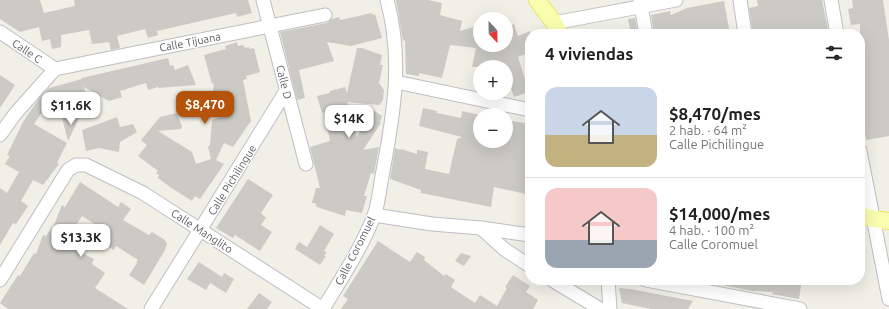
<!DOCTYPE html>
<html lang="es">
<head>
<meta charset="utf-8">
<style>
  :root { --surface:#fff; --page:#f6f6f6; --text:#222; --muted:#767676; --line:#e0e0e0; --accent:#b45309 }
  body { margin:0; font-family:Ubuntu,sans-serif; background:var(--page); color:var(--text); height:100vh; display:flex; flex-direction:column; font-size:15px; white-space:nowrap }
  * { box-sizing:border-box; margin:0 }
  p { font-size:13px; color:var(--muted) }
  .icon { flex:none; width:22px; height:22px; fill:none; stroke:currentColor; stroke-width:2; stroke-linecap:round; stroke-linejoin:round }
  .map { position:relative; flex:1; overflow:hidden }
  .sheet { position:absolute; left:525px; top:29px; width:340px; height:256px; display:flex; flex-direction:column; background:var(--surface); border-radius:16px; box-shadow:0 4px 16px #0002 }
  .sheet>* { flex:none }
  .needle { width:26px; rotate:158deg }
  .tools { position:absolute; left:473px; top:12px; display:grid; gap:8px }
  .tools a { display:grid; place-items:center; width:40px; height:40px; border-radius:50%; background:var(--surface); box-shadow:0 4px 16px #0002; font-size:20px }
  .price { position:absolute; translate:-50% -34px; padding:0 9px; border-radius:8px; background:#fff; color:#222; font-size:13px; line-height:26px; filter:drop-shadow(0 1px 2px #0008) }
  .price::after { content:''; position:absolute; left:50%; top:24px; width:12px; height:9px; margin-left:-6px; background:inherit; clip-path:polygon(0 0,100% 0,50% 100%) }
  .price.selected { background:var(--accent); color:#fff }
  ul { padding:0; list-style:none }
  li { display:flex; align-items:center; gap:12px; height:100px; padding:0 20px }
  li+li { border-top:1px solid var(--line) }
  li span { display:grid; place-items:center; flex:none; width:112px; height:80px; border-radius:12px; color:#555 }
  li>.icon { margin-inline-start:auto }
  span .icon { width:48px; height:48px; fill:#fffc; stroke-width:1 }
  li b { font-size:17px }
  h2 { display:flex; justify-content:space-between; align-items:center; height:48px; padding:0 20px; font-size:17px }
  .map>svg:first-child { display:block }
  .building { fill:#cccac4 }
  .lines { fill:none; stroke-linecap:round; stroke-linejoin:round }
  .minor-casing { stroke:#bebec5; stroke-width:15 }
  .major-casing { stroke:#efe561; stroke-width:18 }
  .minor { stroke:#fff; stroke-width:13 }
  .major { stroke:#f9fdae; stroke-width:16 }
  .labels { text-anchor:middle; stroke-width:3; stroke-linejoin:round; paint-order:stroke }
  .street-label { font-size:11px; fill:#5e6067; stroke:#fff }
</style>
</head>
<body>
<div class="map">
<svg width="889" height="309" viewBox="0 0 889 309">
  <rect width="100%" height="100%" fill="#f0f0e7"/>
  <g class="building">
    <polygon points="0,0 40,0 44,13 75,6 74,0 248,0 252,13 237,17 236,13 157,31 158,35 148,38 145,29 117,36 120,48 111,50 109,42 92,44 89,30 61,35 61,47 52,49 50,39 42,41 39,27 20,32 0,19"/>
    <polygon points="396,0 428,0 442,3 440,15 462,21 460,31 480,25 480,45 509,45 506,36 506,27 514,24 518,36 530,31 530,52 518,57 529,92 514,97 506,73 506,67 504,67 503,65 503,67 472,67 476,48 450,45 442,78 419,73 419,76 406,74 405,40 403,41"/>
    <polygon points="757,0 822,0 829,34 753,34 749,8 758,6"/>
    <polygon points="852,0 883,0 889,40 889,136 866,140 860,103 860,24 851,25 848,9 853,8"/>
    <polygon points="724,1 730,34 663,34 662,32 654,33 651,15 670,11 671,15 687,8"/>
    <polygon points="372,13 372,15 375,14 382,38 351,46 327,42 334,61 299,70 305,98 297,100 280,32 327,23 332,19 339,17 340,20"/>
    <polygon points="635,18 638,34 631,34 628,19"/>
    <polygon points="237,42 238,46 243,45 245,48 249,47 249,49 254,48 260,72 246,76 247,79 243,80 251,121 233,147 224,143 216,160 224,164 200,199 195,196 192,201 170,187 158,178 159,175 156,173 158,171 138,156 147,145 141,140 160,117 177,113 182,127 181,128 181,129 158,131 192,152 196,164 211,159 208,147 210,145 212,120 220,117 213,90 214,83 212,84 204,55 226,49 225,46"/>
    <polygon points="357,48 362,48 382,55 380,65 383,65 379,83 384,90 383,100 379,105 347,102 357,137 373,110 382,116 380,122 381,123 363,150 379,147 374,174 371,173 364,196 367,196 362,213 346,210 345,216 317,207 315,203 312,203 316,188 320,188 310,147 330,141 324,112 322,113 317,96 330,93 330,91 345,87 347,93"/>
    <polygon points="168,58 170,66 173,65 175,70 188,65 196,85 159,88 158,87 148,90 146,83 120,91 122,97 109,101 84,87 89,106 84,108 68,141 60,110 43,111 34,124 67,143 57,163 59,164 43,185 33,180 21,201 28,206 16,224 13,223 0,245 0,188 7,193 19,172 5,164 10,156 7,155 23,122 38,100 49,88 82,79 82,78"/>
    <polygon points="0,75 15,85 0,108"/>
    <polygon points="423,108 437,111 437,113 461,118 462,111 480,115 480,141 506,141 506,120 530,124 530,195 494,187 491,207 421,193 421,190 390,179 395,148 400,150 401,149 417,154 417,150 428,152 425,169 449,174 457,139 462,137 419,126"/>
    <polygon points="117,117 120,127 133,124 137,132 120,142 119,152 99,148 86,151 82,130"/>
    <polygon points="248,179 273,195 261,213 266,218 261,225 272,232 260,251 235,235 233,238 216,228"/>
    <polygon points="80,182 118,207 121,202 131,209 123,220 149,235 152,232 165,240 167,244 165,250 144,285 129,275 137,263 136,263 138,260 116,246 114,250 104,244 110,234 82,216 68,238 80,245 77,250 94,259 92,264 105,273 95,288 128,309 8,309 0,303 18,275 20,276 34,253 36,254 43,235 46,236 54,225 62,205 65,207"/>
    <polygon points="320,225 334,234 324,251 327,252 324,256 326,256 320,265 295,249 299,242 307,247"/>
    <polygon points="378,241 410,262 417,252 425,257 424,260 444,276 446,274 455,280 451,287 475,303 480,295 497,306 507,288 505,287 513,275 530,286 526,292 538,300 533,309 341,309 348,299 343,296"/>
    <polygon points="461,253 471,256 464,266 455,261"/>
    <polygon points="199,262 222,277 224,273 234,279 226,293 210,283 206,290 187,279"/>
    <polygon points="723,280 802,280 799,299 772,294 773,292 752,291 722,285"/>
    <polygon points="619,288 630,289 693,301 688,309 651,309 622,303"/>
    <polygon points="259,293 272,302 267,309 247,309"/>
  </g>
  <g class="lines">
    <g class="minor-casing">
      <g id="minor">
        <polyline points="263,0 306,164"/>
        <polyline points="640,0 646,34"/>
        <polyline points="740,0 745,34"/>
        <polyline points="831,0 837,34"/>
        <polyline points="554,23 676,0"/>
        <polyline points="0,32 55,69"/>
        <polyline points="55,69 325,15"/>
        <polyline points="396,82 530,110"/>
        <polyline points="0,135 15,114 55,69"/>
        <polyline points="860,151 889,299"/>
        <polyline points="374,215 432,224 481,228 530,235"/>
        <polyline points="481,228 504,249 530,266"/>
        <polyline points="0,280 68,170 76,165 86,165 143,193 323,309"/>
        <polyline points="552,280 600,309"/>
        <polyline points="608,280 610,309"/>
        <polyline points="646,280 800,309"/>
        <polyline points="151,309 286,91"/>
        <path d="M323,309C341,279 361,249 374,216C379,202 380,185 383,171C394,113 403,58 387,0"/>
      </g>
    </g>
    <g class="major-casing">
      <g id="major">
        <polyline points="537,0 554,23 560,34"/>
        <polyline points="860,215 874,219 889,221"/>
      </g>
    </g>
    <use href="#minor" class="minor"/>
    <use href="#major" class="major"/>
  </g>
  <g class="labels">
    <g class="street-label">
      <text transform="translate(190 42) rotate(-11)" y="4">Calle Tijuana</text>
      <text transform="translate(27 51) rotate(34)" y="4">Calle C</text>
      <text transform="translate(284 82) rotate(76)" y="4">Calle D</text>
      <text transform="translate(232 180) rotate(-58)" y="4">Calle Pichilingue</text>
      <text transform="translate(202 231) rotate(33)" y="4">Calle Manglito</text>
      <text transform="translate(355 251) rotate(-63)" y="4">Calle Coromuel</text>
    </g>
  </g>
</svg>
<div class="tools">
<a><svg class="needle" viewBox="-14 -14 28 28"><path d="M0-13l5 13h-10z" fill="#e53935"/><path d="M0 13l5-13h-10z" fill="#767676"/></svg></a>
<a>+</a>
<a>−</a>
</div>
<b class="price selected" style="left:205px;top:125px">$8,470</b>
<b class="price" style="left:71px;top:126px">$11.6K</b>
<b class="price" style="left:349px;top:139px">$14K</b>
<b class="price" style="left:81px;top:258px">$13.3K</b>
<section class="sheet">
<h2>4 viviendas<svg class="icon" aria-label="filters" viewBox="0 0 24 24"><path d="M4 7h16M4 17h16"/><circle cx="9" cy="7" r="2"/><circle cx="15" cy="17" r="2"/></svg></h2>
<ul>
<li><span style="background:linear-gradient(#c9d6e8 60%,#c2b280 0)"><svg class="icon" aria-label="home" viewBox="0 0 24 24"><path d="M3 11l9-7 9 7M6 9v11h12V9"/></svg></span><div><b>$8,470/mes</b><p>2 hab. · 64 m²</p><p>Calle Pichilingue</p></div></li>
<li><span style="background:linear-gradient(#f6c9c9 65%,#9aa5b1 0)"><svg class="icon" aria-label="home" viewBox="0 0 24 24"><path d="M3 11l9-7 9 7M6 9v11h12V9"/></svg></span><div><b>$14,000/mes</b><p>4 hab. · 100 m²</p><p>Calle Coromuel</p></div></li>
</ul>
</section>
</div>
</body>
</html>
